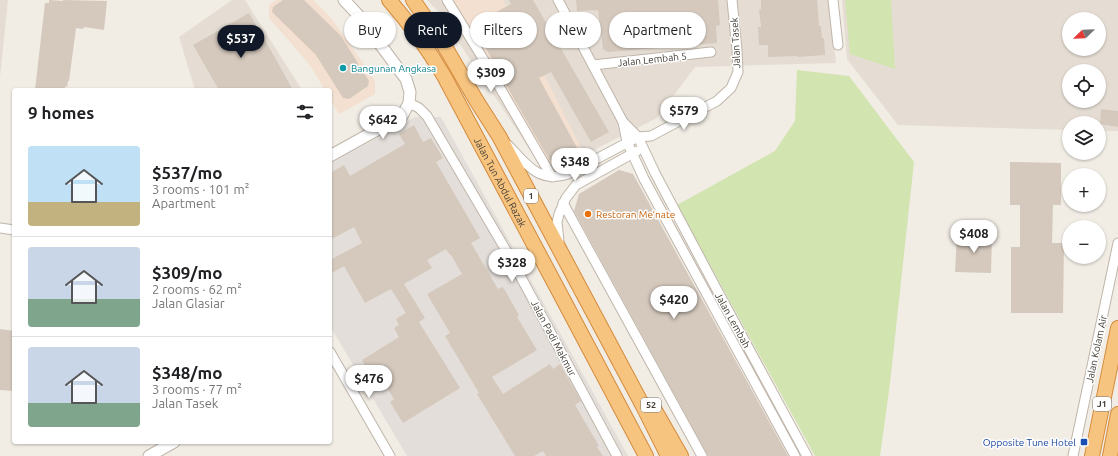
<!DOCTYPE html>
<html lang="en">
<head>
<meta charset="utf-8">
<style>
  :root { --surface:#fff; --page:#f2f2f2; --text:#202124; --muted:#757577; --line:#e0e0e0; --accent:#111827 }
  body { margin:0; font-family:Ubuntu,sans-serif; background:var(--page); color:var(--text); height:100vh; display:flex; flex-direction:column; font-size:15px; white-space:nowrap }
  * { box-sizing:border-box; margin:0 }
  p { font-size:13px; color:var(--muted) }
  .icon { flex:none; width:22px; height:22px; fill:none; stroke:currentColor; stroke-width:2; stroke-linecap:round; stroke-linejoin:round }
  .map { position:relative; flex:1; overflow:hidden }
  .panel { position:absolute; left:12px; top:88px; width:320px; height:356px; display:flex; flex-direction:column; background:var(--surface); border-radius:4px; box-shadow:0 1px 3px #0004 }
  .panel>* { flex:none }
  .guide { position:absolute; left:344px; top:12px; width:380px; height:36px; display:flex; gap:8px }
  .needle { width:26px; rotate:247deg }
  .fabs { position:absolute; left:1062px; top:12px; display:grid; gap:8px }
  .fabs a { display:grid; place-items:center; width:44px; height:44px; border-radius:50%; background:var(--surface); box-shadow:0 1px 3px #0004; font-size:20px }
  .price { position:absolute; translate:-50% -34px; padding:0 9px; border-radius:14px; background:#fff; color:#222; font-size:13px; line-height:26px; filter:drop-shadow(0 1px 2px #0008) }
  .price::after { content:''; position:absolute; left:50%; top:24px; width:12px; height:9px; margin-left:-6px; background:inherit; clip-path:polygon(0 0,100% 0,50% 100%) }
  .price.current { background:var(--accent); color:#fff }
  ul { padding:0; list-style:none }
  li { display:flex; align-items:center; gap:12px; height:100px; padding:0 16px }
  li+li { border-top:1px solid var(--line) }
  li span { display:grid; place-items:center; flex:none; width:112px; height:80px; border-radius:4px; color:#555 }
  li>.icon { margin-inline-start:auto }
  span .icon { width:48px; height:48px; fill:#fffc; stroke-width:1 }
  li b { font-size:17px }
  h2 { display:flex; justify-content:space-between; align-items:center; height:48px; padding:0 16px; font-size:17px }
  .chip { padding:0 14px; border-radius:18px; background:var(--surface); box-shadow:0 1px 3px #0004; font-size:14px; line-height:36px }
  .chip.current { background:var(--accent); color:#fff }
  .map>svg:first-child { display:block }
  .residential { fill:#e5ddd3; fill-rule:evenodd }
  .commercial { fill:#f3e0d0 }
  .industrial { fill:#e3ded9 }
  .green { fill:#d2e4af }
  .building { fill:#d5c9bd }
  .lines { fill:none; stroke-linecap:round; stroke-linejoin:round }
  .minor-casing { stroke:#bfb5aa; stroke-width:11 }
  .tertiary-casing { stroke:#bfb5aa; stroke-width:13 }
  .trunk-casing { stroke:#d48b3b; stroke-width:16 }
  .minor { stroke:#fff; stroke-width:9 }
  .tertiary { stroke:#fff; stroke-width:11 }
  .trunk { stroke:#f7c480; stroke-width:14 }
  .culture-dot { fill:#0f9aa8; stroke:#fff; stroke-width:1.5 }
  .food-dot { fill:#e8710a; stroke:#fff; stroke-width:1.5 }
  .transit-dot { fill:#1a4fb4; stroke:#fff; stroke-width:1.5 }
  .labels { text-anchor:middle; stroke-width:3; stroke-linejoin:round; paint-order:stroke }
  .shield { fill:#fff; stroke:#7b7671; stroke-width:1 }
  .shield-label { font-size:9px; font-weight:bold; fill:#433c34 }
  .street-label { font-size:10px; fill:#433c34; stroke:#fff }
  .culture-label { font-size:10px; fill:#0d838f; stroke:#fff; text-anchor:start }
  .food-label { font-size:10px; fill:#c56008; stroke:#fff; text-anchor:start }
  .transit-label { font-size:10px; fill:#164399; stroke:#fff; text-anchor:end }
</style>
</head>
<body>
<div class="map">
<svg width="1118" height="456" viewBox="0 0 1118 456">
  <rect width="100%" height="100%" fill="#f1ece4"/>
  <g class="residential">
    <polygon points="0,0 8,0 0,77"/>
    <polygon points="232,0 245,0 302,90 195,90 179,37"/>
    <polygon points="427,0 830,0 836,63 695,67 657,118 546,174 438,11"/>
    <path d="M842,0H1118V131H1099V123H1069V130L898,125L847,59ZM1069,19H1099V49H1069ZM1069,71H1099V101H1069Z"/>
  </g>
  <g class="commercial">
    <polygon points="276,0 313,0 332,19 372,76 375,81 375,94 339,114 330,99 330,90 325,90 310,65 269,18 269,5"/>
    <polygon points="451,0 503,0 545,76 587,160 559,174 554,174"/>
  </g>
  <polygon class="industrial" points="415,117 441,117 628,456 407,456 330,326 330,164"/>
  <g class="green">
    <polygon points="845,0 891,0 895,69 850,54"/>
    <polygon points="797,70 849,76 914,162 890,383 880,456 815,456 677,205 775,151 795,121"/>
  </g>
  <g class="building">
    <polygon points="49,0 63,1 63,0 107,1 104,30 84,27 83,29 76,28 69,81 68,81 67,87 65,86 65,90 35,90 45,3 49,3"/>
    <polygon points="283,0 304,0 341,36 369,81 368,86 349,99 343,98 316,55 272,12 273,7"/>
    <polygon points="509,0 533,0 609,132 591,142 551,72 539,78 581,155 556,168 553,166 514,99 473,25 511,4"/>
    <polygon points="576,0 718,0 720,25 716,26 717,43 608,52 603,49 598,10 577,11"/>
    <polygon points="761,0 817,0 819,26 821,26 822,38 824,38 825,55 797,57 797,56 768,57 768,45 759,45 758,27 761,27 759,10 761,9"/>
    <polygon points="249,13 274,56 293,90 219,90 193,45"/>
    <polygon points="1101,109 1118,111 1118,127 1100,124"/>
    <polygon points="414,125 423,142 431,138 443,158 436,162 480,238 471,243 498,289 503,287 519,315 517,317 537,350 492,377 503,394 550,364 553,369 560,364 581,401 575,405 599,446 597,447 603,456 546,456 543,451 534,456 515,456 477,394 479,393 445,336 450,333 427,294 462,274 451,255 450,255 446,249 427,260 432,268 404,284 425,318 419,322 460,388 403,423 390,402 394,399 382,380 379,382 378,381 375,382 367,369 362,360 399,337 394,328 399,325 396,319 406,313 391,289 365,303 344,266 330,274 330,260 362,243 354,227 330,240 330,173 344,165 350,176 405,144 399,134"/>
    <polygon points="1010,162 1061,163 1061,205 1053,205 1052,243 1064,243 1063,313 1011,313 1011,247 1020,247 1020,205 1010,205"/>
    <polygon points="619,170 633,174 788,456 708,456 574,211 579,194"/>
    <polygon points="957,234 992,235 991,273 955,272"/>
    <polygon points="0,329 14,331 14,391 0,390"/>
  </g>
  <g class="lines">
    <g class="minor-casing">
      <g id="minor">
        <polyline points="447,0 482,57 552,177"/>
        <polyline points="558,0 623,122 638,137 655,173 716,288 807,456"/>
        <polyline points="833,0 838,45"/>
        <polyline points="593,65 711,52"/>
        <polyline points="409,103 419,108 427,116 510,257 617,456"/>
        <polyline points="623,122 627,142 644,179 795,456"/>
        <path d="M508,145C526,164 539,184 568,174L638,137L651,136L717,101L731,88L738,72L737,50L732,0"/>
        <polyline points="563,203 702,456"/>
        <polyline points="0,228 14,230"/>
        <polyline points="559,241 557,222 559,214 566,198 576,185 637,151"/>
        <polyline points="330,352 390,456"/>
        <polyline points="1073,456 1118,243"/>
      </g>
    </g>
    <g class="tertiary-casing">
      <g id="tertiary">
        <polyline points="330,156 402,116 409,103 410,92 406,79 359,16 344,0"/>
        <polyline points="149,456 174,442"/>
      </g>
    </g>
    <g class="trunk-casing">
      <g id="trunk">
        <path id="s1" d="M389,0C410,24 428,49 444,76L556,286L646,456"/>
        <polyline points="413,0 444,45 476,100 499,136 643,406 668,456"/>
        <polyline points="653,407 681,456"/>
        <polyline points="1092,456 1118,328"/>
        <polyline points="1110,456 1118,414"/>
      </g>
    </g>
    <use href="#minor" class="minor"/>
    <use href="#tertiary" class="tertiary"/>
    <use href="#trunk" class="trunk"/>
  </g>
  <circle class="culture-dot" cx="343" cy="68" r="4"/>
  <circle class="food-dot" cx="588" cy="214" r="4"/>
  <rect class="transit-dot" x="1080" y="438" width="8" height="8" rx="2"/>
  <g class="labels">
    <g class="shield">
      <rect x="524" y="189" width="14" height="14" rx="3"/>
      <rect x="1093" y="397" width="18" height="14" rx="3"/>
      <rect x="641" y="398" width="20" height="14" rx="3"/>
    </g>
    <g class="shield-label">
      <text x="531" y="199">1</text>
      <text x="1102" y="407">J1</text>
      <text x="651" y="408">52</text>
    </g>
    <g class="street-label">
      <text transform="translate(735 43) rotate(-93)" y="4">Jalan Tasek</text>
      <text transform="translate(652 59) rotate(-6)" y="4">Jalan Lembah 5</text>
      <text dy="4" stroke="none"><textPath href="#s1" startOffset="214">Jalan Tun Abdul Razak</textPath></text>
      <text transform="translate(733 320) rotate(61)" y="4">Jalan Lembah</text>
      <text transform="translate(554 338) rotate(62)" y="4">Jalan Padi Makmur</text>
      <text transform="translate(1096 349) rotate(-78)" y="4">Jalan Kolam Air</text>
    </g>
    <g class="culture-label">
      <text x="351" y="72">Bangunan Angkasa</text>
    </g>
    <g class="food-label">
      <text x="596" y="218">Restoran Me’nate</text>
    </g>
    <g class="transit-label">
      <text x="1076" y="446">Opposite Tune Hotel</text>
    </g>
  </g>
</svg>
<div class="fabs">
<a><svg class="needle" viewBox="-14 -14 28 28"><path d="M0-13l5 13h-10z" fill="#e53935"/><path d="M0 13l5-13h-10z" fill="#757577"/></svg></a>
<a><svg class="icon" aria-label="locate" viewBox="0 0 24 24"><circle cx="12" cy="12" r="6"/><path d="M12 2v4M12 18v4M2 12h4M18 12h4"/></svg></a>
<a><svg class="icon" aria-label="layers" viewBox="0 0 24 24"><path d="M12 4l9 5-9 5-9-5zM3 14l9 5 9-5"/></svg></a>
<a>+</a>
<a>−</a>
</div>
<b class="price current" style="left:241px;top:59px">$537</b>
<b class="price" style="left:491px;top:93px">$309</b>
<b class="price" style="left:684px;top:131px">$579</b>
<b class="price" style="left:383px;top:140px">$642</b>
<b class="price" style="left:575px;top:182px">$348</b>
<b class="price" style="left:974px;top:254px">$408</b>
<b class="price" style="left:512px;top:283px">$328</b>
<b class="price" style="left:674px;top:320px">$420</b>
<b class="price" style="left:369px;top:399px">$476</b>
<div class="guide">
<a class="chip">Buy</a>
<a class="chip current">Rent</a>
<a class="chip">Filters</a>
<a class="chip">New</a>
<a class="chip">Apartment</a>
</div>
<section class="panel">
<h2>9 homes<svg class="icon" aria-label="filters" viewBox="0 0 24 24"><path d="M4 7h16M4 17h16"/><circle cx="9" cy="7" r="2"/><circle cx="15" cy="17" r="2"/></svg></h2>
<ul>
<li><span style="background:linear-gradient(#bfe0f5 70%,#c2b280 0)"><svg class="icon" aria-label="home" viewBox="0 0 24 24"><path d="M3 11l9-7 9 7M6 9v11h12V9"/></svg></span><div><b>$537/mo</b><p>3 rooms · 101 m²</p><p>Apartment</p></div></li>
<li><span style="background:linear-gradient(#c9d6e8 65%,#7fa58c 0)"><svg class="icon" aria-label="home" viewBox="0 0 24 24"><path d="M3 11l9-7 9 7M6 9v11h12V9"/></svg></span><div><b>$309/mo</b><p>2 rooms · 62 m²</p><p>Jalan Glasiar</p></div></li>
<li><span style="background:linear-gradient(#c9d6e8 70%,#7fa58c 0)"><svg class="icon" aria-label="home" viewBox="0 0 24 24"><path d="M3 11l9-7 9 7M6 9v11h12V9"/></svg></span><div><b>$348/mo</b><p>3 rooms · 77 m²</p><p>Jalan Tasek</p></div></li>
</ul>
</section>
</div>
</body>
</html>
